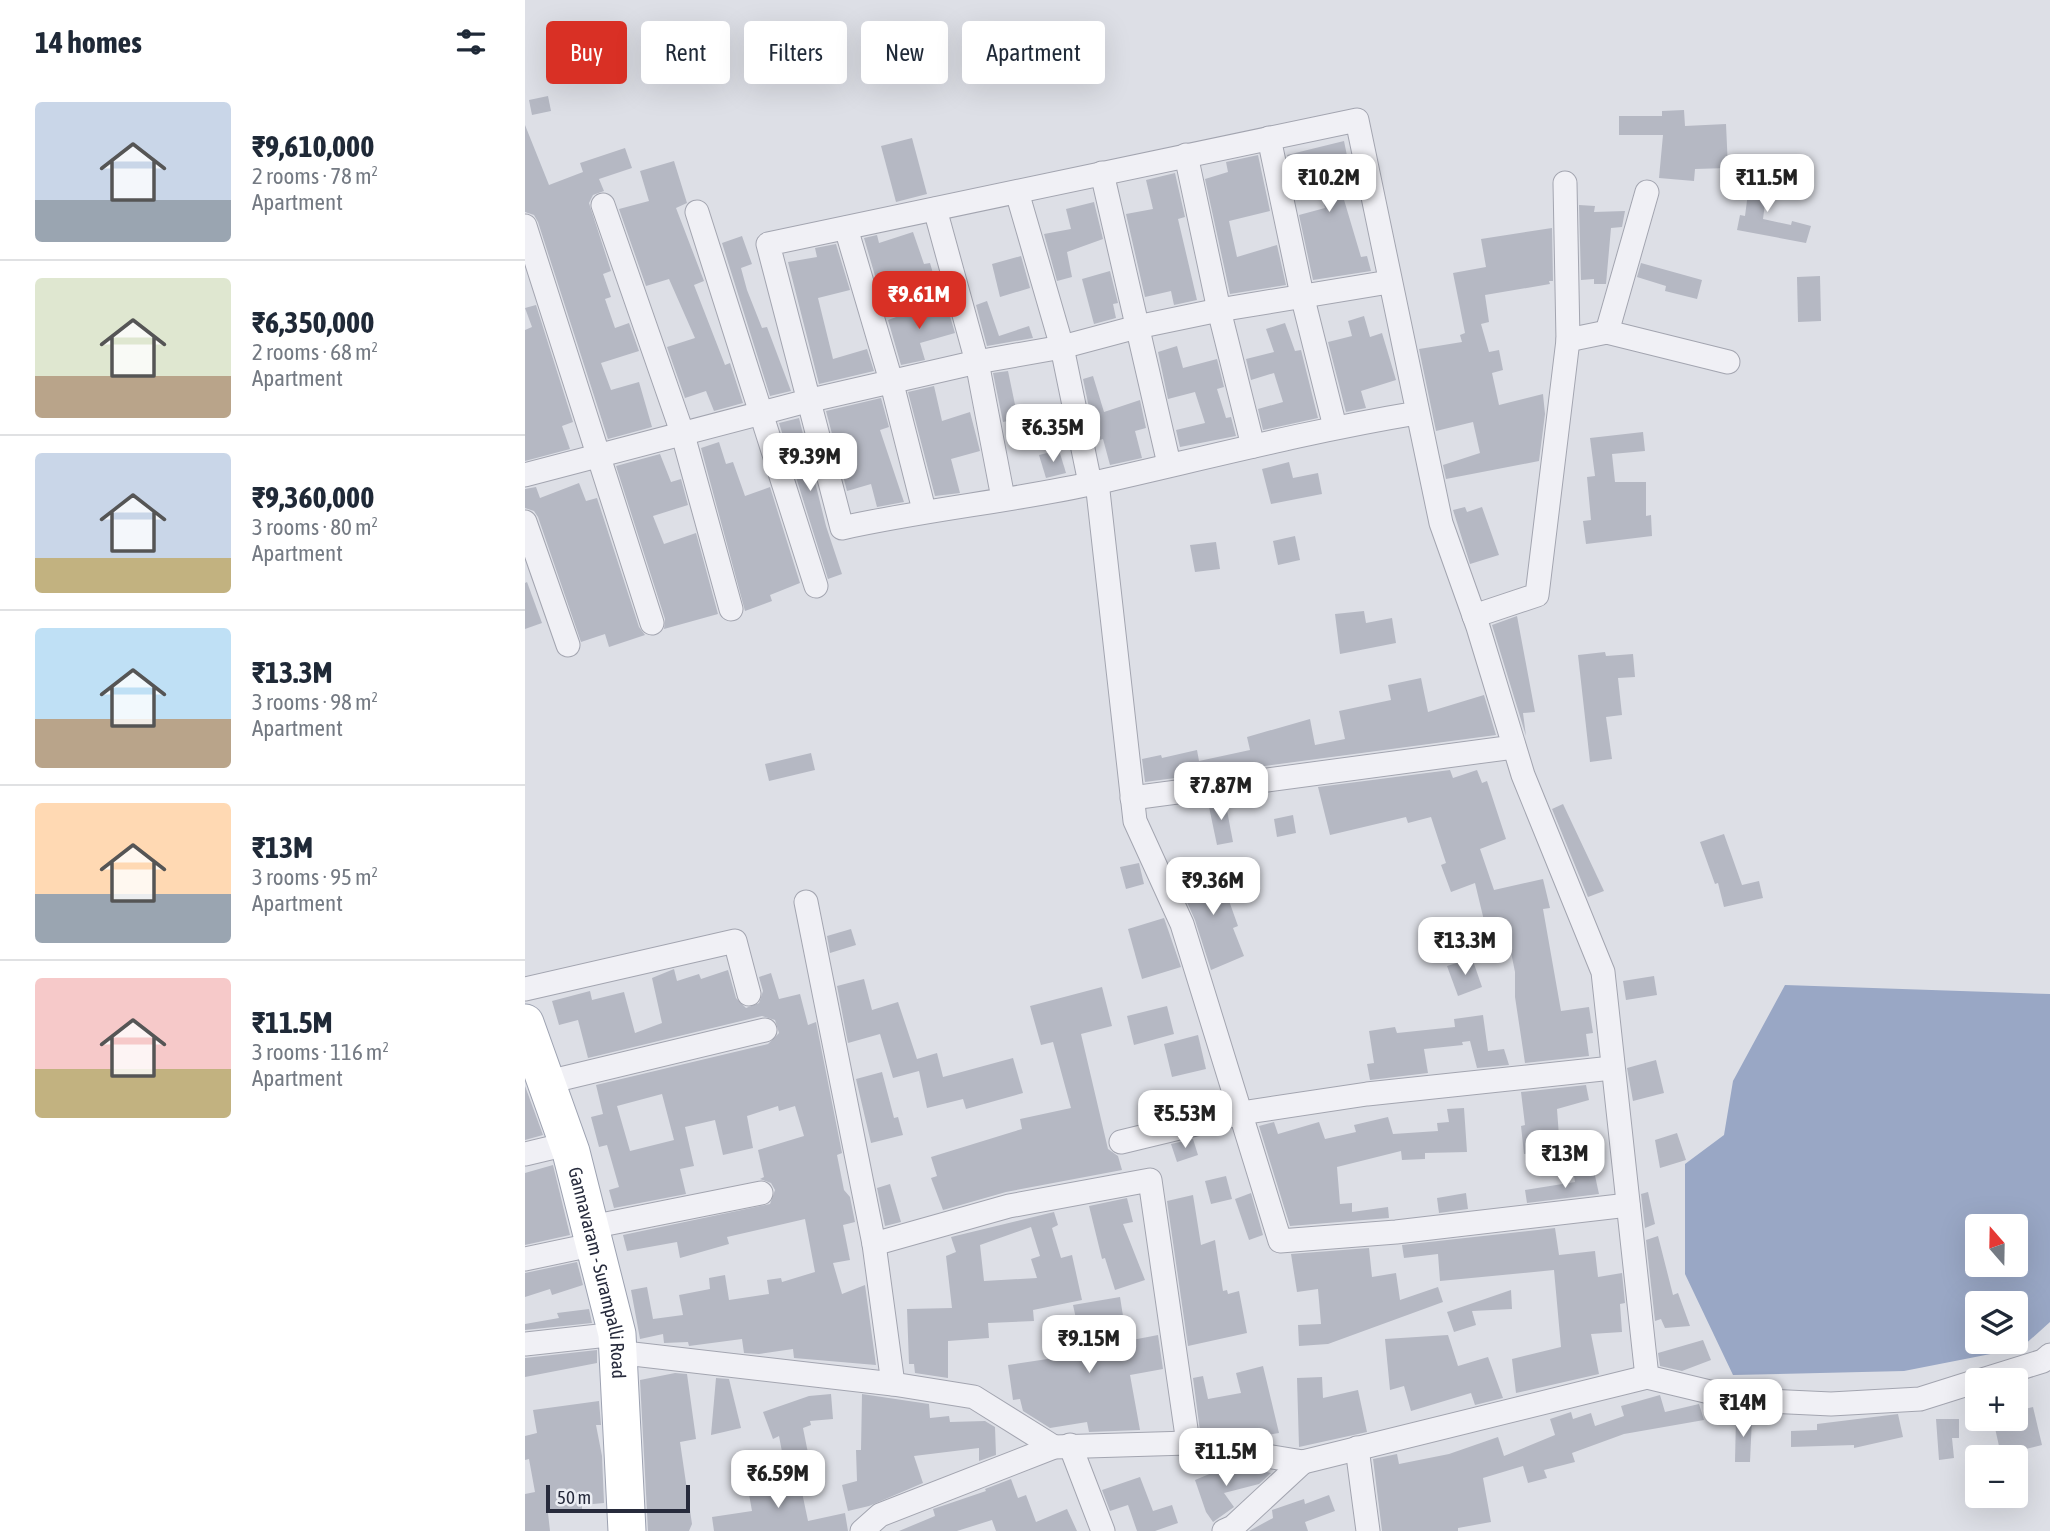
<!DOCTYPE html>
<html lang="en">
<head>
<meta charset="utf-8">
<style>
  :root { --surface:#fff; --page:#f2f2f3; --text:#1f2937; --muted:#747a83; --line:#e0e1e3; --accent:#d93025 }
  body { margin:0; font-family:"Asap Condensed",sans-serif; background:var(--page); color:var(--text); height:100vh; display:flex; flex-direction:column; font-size:26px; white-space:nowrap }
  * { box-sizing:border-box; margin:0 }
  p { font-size:23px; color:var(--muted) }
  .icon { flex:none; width:38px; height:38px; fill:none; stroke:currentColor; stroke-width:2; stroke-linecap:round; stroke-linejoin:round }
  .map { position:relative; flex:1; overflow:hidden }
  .drawer { display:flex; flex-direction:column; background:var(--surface); width:525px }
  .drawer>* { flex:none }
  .hud { position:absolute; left:21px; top:21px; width:665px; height:63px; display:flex; gap:14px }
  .needle { width:46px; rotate:340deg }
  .buttons { position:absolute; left:1440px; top:1214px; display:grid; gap:14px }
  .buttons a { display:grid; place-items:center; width:63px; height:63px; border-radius:7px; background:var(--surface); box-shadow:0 7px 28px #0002; font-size:35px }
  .scale { position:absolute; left:21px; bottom:18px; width:144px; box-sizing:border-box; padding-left:7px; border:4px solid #272b3c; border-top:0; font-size:19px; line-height:24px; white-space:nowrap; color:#272b3c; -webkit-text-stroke:5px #eceef4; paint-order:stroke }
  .price { position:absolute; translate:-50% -60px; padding:0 16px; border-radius:14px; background:#fff; color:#222; font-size:23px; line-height:46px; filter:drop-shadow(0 2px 4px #0008) }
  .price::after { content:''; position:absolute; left:50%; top:42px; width:21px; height:16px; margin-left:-10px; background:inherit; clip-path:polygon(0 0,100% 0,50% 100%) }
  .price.selected { background:var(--accent); color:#fff }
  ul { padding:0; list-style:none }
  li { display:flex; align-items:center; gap:21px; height:175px; padding:0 35px }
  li+li { border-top:2px solid var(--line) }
  li span { display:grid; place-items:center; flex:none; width:196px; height:140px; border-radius:7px; color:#555 }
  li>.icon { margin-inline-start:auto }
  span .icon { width:84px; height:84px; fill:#fffc; stroke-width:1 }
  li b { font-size:30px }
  h2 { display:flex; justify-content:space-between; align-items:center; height:84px; padding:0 35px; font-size:30px }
  .chip { padding:0 24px; border-radius:7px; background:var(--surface); box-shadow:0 7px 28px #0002; font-size:24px; line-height:63px }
  .chip.selected { background:var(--accent); color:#fff }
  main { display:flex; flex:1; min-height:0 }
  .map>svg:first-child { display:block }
  .water { fill:#99a7c5; fill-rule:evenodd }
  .building { fill:#b5b8c3; fill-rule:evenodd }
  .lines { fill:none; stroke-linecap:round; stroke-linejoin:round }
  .street-casing { stroke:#a3a5b0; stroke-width:25 }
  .primary-casing { stroke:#9da2b1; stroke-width:39 }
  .street { stroke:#f0f0f5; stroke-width:23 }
  .primary { stroke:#fff; stroke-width:37 }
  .labels { text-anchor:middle; stroke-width:6; stroke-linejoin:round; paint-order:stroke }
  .street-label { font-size:19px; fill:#272b3c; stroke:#eceef4 }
</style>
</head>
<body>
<main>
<section class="drawer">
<h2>14 homes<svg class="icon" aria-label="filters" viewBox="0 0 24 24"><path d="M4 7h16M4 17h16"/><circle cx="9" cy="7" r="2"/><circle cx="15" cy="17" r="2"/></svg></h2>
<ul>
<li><span style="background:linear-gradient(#c9d6e8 70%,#9aa5b1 0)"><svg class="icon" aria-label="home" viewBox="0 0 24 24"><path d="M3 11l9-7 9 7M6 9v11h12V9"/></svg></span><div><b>₹9,610,000</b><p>2 rooms · 78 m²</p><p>Apartment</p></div></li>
<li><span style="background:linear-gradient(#dfe7d0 70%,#b9a48a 0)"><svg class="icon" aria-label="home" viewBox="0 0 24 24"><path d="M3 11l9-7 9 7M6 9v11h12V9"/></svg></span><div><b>₹6,350,000</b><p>2 rooms · 68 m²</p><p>Apartment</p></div></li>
<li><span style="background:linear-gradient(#c9d6e8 75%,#c2b280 0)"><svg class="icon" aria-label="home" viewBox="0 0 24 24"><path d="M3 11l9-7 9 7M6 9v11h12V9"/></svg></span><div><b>₹9,360,000</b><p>3 rooms · 80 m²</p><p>Apartment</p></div></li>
<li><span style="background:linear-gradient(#bfe0f5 65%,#b9a48a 0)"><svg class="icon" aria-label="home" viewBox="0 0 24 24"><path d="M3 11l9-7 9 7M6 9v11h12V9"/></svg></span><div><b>₹13.3M</b><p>3 rooms · 98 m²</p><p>Apartment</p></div></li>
<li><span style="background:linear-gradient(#ffd9b3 65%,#9aa5b1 0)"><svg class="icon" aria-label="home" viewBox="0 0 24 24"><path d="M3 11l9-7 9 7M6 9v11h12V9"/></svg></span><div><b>₹13M</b><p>3 rooms · 95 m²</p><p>Apartment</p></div></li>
<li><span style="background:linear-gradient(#f6c9c9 65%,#c2b280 0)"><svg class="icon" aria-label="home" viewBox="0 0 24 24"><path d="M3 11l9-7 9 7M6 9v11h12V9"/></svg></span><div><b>₹11.5M</b><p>3 rooms · 116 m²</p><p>Apartment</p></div></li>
</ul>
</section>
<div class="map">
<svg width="1525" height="1531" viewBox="0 0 1525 1531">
  <rect width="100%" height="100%" fill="#dddfe6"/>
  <path class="water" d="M1260,985L1525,994V1322L1496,1348L1379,1371L1208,1375L1160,1274V1164L1199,1135L1208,1081ZM1452,1227H1491V1265H1452ZM1452,1304H1491V1342H1452Z"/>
  <g class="building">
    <polygon points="57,36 62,55 48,59 43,39"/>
    <polygon points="23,96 26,111 7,115 4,100"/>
    <polygon points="1159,110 1160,126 1201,124 1203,168 1170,169 1169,181 1134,178 1138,135 1094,135 1094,116 1137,116 1137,111"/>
    <polygon points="0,125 24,185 58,172 55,163 100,148 107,168 74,179 79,191 68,195 64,203 86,271 78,274 86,297 80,299 90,328 104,323 114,351 76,363 86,390 114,382 127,427 83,439 13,222 9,215 0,212"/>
    <polygon points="387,138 402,194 371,202 356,146"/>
    <polygon points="819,141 829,190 817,193 836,257 842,256 846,271 788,280 774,215 800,208 790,170 766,176 762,155"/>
    <polygon points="733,155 745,211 704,221 712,257 752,245 761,285 705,294 680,179 703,172 701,162"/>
    <polygon points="149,161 162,203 151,208 179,281 169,285 200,365 205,363 218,403 189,411 181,391 160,398 142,347 170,338 144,279 121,286 94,209 124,201 115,171"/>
    <polygon points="1226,170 1244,173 1238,219 1266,225 1267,221 1286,226 1281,243 1212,230 1215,215 1220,216"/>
    <polygon points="650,173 660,217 653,219 672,300 649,305 646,291 620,297 601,214 628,209 621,180"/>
    <polygon points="569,202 578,239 542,252 547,277 532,281 519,234 546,229 541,209"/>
    <polygon points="1054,205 1070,206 1069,212 1100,211 1097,227 1086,228 1081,284 1069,284 1069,279 1056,280"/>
    <polygon points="1027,228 1028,281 1024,281 1025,284 960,295 964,322 956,324 964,352 974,350 978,370 967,373 974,405 1018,394 1020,414 1014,461 921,479 918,465 955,453 948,422 911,431 894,349 937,342 935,335 940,333 928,273 961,267 956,239"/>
    <polygon points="388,232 399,264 405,263 410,280 355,293 339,238 352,235 354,243"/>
    <polygon points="217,236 227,264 216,268 222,290 237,328 242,327 266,391 245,396 197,243"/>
    <polygon points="311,244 325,290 293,298 308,359 342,349 349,371 294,384 263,262 292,257 290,248"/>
    <polygon points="496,256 505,288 475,297 467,264"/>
    <polygon points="1116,263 1177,280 1172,299 1140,291 1141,286 1112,277"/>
    <polygon points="585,271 593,303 588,304 591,318 569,324 557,279"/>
    <polygon points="1295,276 1296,321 1273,322 1272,277"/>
    <polygon points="415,301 420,315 424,313 430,333 395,343 400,360 376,365 363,320"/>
    <polygon points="462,301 474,336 504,326 508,338 462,346 451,305"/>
    <polygon points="11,305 48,422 37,426 45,449 0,461 0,330 7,327 0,308"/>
    <polygon points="839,316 845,337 857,333 871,380 836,391 841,408 821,412 803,342 827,336 823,321"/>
    <polygon points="760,323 770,351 776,350 793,418 738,430 733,409 758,402 749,373 726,380 721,359 749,352 741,329"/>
    <polygon points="652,346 658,368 692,359 699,387 692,389 701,418 706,417 711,436 655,447 651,430 680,423 670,392 643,399 633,352"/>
    <polygon points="483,371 493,419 478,422 468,373"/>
    <polygon points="568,376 579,412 615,400 621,428 610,431 617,458 585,465 578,439 571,441 558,379"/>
    <polygon points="409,386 417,421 445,412 455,451 426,459 435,493 410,496 383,392"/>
    <polygon points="356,398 364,427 355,430 379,502 352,507 346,484 322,491 301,411"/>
    <polygon points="274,418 301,526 317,574 303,579 254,423"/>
    <polygon points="1118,432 1120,451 1087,454 1090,482 1121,482 1121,516 1126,515 1127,536 1061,544 1058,521 1066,520 1062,477 1070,476 1065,438"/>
    <polygon points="194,442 201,464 208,462 220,496 245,487 275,583 245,595 247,601 220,611 176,448"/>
    <polygon points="534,450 541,473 521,478 514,455"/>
    <polygon points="135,454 146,482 156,479 163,505 128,516 139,544 171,533 193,614 139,629 140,619 91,466"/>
    <polygon points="764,462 768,478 793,473 797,494 746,504 737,469"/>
    <polygon points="54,483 61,501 72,498 114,627 120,635 84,647 80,634 56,642 13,517 9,511 0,508 0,489 11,487 15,498"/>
    <polygon points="940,507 942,512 957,507 974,555 945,564 928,510"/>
    <polygon points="770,536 775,560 753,565 748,541"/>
    <polygon points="691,542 695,569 670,572 665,545"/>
    <polygon points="2,582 17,623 0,629 0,583"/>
    <polygon points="839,611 841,623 867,618 871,643 815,654 810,614"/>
    <polygon points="992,616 1010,712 998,713 1001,736 967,625"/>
    <polygon points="1080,652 1081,656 1108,654 1110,677 1093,678 1097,715 1081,717 1087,759 1065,762 1053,655"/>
    <polygon points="896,678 903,712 959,695 971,735 620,782 617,759 636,755 637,758 672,750 674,761 725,750 722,737 785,719 790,745 820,739 814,711 866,700 863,685"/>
    <polygon points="286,753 290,770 244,781 240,764"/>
    <polygon points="925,770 928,778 952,770 957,783 962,781 981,839 955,849 969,890 1018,879 1025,908 1018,909 1036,1011 1064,1007 1068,1033 1061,1034 1064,1056 1000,1063 990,997 990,972 981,928 962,933 950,883 926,892 916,865 921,863 906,817 883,823 881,817 805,835 793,787"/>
    <polygon points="700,800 708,842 692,845 683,802"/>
    <polygon points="1038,804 1079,891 1063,897 1027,809"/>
    <polygon points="768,815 771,833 752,837 749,819"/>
    <polygon points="1199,834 1217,885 1234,881 1238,898 1199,907 1193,883 1190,884 1175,842"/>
    <polygon points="614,863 619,884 601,889 595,867"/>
    <polygon points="692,867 713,926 708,928 719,956 686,970 670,920 653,882"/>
    <polygon points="639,918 656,967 617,979 603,929"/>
    <polygon points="326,929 331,945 305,953 302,936"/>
    <polygon points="947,958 957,987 933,996 922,966"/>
    <path d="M149,969L152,981L174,974L176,979L203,970L211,998L221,1008L234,1003L238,991L234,977L246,973L254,999L275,994L283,1025L291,1022L317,1153L312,1155L319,1190L325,1197L330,1222L318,1225L325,1260L308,1263L317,1294L340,1285L351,1365L269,1358L268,1349L234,1354L219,1353L217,1339L164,1346L163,1342L139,1343L138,1334L115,1339L106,1290L122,1287L128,1319L158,1315L154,1295L185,1289L184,1278L200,1275L204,1300L244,1294L242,1280L256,1278L257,1282L290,1272L280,1219L202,1237L204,1244L155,1258L152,1242L102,1251L98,1235L245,1204L250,1190L246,1183L235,1179L239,1177L233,1150L279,1136L270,1106L254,1111L253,1106L222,1116L228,1148L198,1155L190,1120L160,1127L169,1166L155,1169L161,1194L89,1208L84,1190L94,1187L82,1145L74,1147L66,1117L78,1114L71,1085L243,1044L254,1033L250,1020L237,1016L63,1058L53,1020L34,1025L27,1001L65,991L67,1000L99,992L110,1033L137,1023L127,978ZM137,1094L149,1140L105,1151L92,1106Z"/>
    <polygon points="1129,976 1132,995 1101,1000 1098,981"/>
    <polygon points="339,979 347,1010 373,1002 392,1059 412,1053 418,1077 488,1058 498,1093 441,1109 438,1099 402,1108 394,1071 368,1078 355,1034 323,1043 312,986"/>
    <polygon points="577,987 587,1026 556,1034 583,1149 593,1156 597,1170 481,1192 418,1210 406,1178 412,1176 406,1157 497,1129 495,1119 546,1108 528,1042 516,1045 505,1006"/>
    <polygon points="642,1006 649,1034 609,1045 602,1016"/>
    <polygon points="958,1015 963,1051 979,1049 984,1065 952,1068 945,1041 937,1042 938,1045 899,1049 903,1073 845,1080 842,1064 849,1063 844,1031 870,1027 872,1033 930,1027 929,1019"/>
    <polygon points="673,1035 681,1069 647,1077 639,1044"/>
    <polygon points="1131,1060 1139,1093 1108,1101 1102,1068"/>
    <polygon points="357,1072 369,1118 373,1117 378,1135 346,1143 331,1079"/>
    <polygon points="1061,1085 1064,1100 1032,1109 1035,1150 999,1154 996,1126 1000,1125 996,1092"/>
    <polygon points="0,1086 18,1135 0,1140"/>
    <polygon points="939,1108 942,1152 900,1153 900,1159 877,1160 876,1151 812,1167 815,1204 827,1203 827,1212 863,1207 864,1218 765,1226 734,1126 749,1122 753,1134 794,1122 800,1139 831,1132 829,1125 863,1117 868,1134 913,1131 912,1123 924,1122 922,1109"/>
    <polygon points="1152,1133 1161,1160 1135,1168 1130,1140"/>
    <polygon points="668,1139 673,1155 652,1162 646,1144"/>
    <polygon points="28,1165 45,1235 0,1245 0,1173"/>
    <polygon points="1069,1171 1074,1194 1002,1203 1000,1190 1050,1182 1049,1176"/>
    <polygon points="701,1176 707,1199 686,1204 680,1181"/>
    <polygon points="365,1184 376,1222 360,1226 352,1188"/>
    <polygon points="1123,1192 1130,1224 1120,1228 1116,1194"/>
    <polygon points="726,1193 738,1235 724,1240 710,1199"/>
    <polygon points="941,1193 943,1209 914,1213 912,1198"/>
    <polygon points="668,1195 676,1245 690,1240 698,1291 702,1290 703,1294 714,1291 722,1333 663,1346 642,1201"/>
    <polygon points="602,1198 608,1222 598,1224 620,1280 590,1290 580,1258 577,1259 564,1206"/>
    <path d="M529,1212L533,1225L527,1228L536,1258L547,1255L557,1300L508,1310L509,1321L463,1323L464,1338L423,1341V1378L390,1373L389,1364H384L382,1309L427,1308L421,1256L431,1252L426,1237ZM506,1227L515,1256L506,1259L512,1278L459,1281L455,1245Z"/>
    <polygon points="1030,1228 1034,1255 1070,1251 1073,1277 1097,1273 1100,1303 1095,1304 1097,1332 1066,1334 1074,1374 991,1393 987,1359 1036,1347 1029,1270 915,1281 913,1254 879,1258 877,1245"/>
    <polygon points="1133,1236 1148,1295 1153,1293 1165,1326 1140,1328 1136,1319 1130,1321 1121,1240"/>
    <polygon points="844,1248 847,1277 871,1273 875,1300 913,1287 918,1302 803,1344 774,1346 773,1325 796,1324 793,1289 772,1292 766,1254"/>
    <polygon points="52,1262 58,1285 27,1295 25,1289 0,1297 0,1273"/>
    <polygon points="986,1290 987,1309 947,1311 951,1325 929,1332 922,1312"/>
    <polygon points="595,1297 602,1341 633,1335 638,1369 605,1375 615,1430 564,1432 562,1422 525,1428 498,1411 495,1399 488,1400 483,1365 569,1352 567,1332 554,1332 548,1305"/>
    <polygon points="64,1309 67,1323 0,1330 0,1324 34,1318 32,1313"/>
    <polygon points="923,1335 933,1366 963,1357 978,1398 950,1405 946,1393 886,1411 879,1386 865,1390 860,1339"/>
    <polygon points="1178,1340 1186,1360 1157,1371 1135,1366 1133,1353"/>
    <polygon points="72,1350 72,1363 0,1377 0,1358"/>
    <polygon points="738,1366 754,1433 736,1436 737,1441 723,1439 722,1430 698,1435 675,1431 668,1378 678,1376 683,1399 716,1393 711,1373"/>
    <polygon points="150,1373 162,1374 171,1439 155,1442 167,1524 164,1531 123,1531 115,1380"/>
    <polygon points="797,1377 798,1398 833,1390 842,1432 774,1447 772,1378"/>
    <polygon points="191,1378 204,1379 216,1428 186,1435"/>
    <polygon points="306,1394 308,1419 285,1421 286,1425 278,1428 286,1468 261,1473 254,1436 248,1439 238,1412 284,1396"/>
    <polygon points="337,1394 404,1404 405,1418 424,1416 425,1422 460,1421 470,1427 471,1455 454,1461 454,1448 389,1456 398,1483 344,1506 323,1511 317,1485 332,1481 331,1450 336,1450"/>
    <polygon points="1135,1395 1140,1412 1174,1404 1179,1420 1099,1434 1047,1453 1050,1462 1019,1470 1022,1478 1003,1483 998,1466 958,1478 966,1522 933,1528 933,1531 857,1531 848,1459 872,1454 874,1464 924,1454 973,1437 979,1456 1030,1435 1025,1419 1046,1412 1048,1419 1066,1413 1070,1426 1099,1416 1096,1406"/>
    <polygon points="74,1401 76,1425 71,1425 77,1456 79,1503 57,1505 57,1513 23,1513 25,1531 0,1531 0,1494 10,1492 4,1459 0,1460 0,1436 12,1433 8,1410"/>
    <polygon points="1508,1407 1517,1445 1476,1455 1468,1419 1491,1419 1491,1411"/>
    <polygon points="1373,1414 1378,1437 1329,1448 1329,1445 1266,1447 1266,1431 1292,1430 1292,1424"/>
    <polygon points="1211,1417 1227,1417 1225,1462 1210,1462"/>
    <polygon points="1411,1419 1434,1419 1434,1438 1427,1438 1429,1458 1414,1460"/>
    <polygon points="720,1467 746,1473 734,1484 699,1493 709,1507 688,1522 681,1512 670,1480 694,1470 695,1473"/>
    <polygon points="273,1473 283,1521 320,1513 323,1531 189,1531 187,1517 227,1511 222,1483"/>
    <polygon points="615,1477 628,1511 647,1505 653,1523 630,1531 612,1531 603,1505 585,1511 577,1490"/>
    <polygon points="486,1479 493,1498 501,1495 511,1522 542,1509 552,1531 471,1531 467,1520 432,1531 374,1531 410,1516 408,1509 461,1491 460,1489"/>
    <polygon points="804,1495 810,1511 780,1522 783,1531 724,1531 748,1518 747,1510 779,1499 780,1504"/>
  </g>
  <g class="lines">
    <g class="street-casing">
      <g id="street">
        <polyline points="744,138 777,295 810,427"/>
        <polyline points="661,155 694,310 728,446"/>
        <polyline points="577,173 644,464"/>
        <polyline points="492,192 537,347 565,483"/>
        <polyline points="78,205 158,435 206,609"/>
        <polyline points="410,209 452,362 478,498"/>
        <polyline points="172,212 291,586"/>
        <polyline points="0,226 127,623"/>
        <polyline points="321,228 367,384 399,510"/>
        <polyline points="1082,332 1122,192"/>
        <polyline points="1043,340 1082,332 1203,362"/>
        <path d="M892,413C784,431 680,458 574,482C489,501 402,509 317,528L243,244L832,120L916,523L953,627L998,775L1078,972L1122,1377"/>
        <polyline points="0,475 282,401 452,362 537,347 612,327 694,310 864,282"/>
        <polyline points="572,482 610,821 657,924 755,1241 871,1232 1103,1205"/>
        <polyline points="0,522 43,645"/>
        <polyline points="949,616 1012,595 1043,340 1040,183"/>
        <polyline points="607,798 989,747"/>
        <polyline points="281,902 349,1244 368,1384"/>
        <polyline points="0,989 210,941 224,994"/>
        <polyline points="23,1082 240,1030"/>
        <polyline points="596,1142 716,1113 842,1094 1087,1068"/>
        <polyline points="0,1154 42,1144"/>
        <polyline points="66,1227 236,1193"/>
        <polyline points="349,1244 484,1206 625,1180 663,1443"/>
        <polyline points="0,1259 71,1244"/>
        <polyline points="0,1344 92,1334"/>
        <polyline points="91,1352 368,1384 449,1397 529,1447"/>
        <polyline points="1454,1381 1518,1361 1525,1355"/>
        <polyline points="545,1445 578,1531"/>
        <polyline points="832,1448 843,1531"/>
        <polyline points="337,1531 355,1515 529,1447 663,1443 778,1462 1122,1377 1218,1400 1306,1404 1395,1399 1452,1381"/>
        <polyline points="699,1531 708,1527 778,1462"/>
      </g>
    </g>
    <g class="primary-casing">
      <g id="primary">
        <path id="s1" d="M0,1023L46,1152L92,1334L102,1531"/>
      </g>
    </g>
    <use href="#street" class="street"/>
    <use href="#primary" class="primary"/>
  </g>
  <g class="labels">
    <g class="street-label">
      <text dy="7" stroke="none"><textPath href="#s1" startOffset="261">Gannavaram - Surampalli Road</textPath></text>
    </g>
  </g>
</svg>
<div class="buttons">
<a><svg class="needle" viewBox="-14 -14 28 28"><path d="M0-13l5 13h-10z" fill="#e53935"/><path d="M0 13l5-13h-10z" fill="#747a83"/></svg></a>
<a><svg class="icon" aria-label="layers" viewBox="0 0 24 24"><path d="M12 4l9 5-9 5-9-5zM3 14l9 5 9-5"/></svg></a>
<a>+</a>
<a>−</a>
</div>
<div class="scale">50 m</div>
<b class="price" style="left:804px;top:214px">₹10.2M</b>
<b class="price" style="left:1242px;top:214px">₹11.5M</b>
<b class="price selected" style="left:394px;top:331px">₹9.61M</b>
<b class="price" style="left:528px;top:464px">₹6.35M</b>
<b class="price" style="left:285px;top:493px">₹9.39M</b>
<b class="price" style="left:696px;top:822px">₹7.87M</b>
<b class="price" style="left:688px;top:917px">₹9.36M</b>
<b class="price" style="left:940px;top:977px">₹13.3M</b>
<b class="price" style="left:660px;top:1150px">₹5.53M</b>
<b class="price" style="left:1040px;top:1190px">₹13M</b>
<b class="price" style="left:564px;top:1375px">₹9.15M</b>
<b class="price" style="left:1218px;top:1439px">₹14M</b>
<b class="price" style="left:701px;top:1488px">₹11.5M</b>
<b class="price" style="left:253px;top:1510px">₹6.59M</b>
<div class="hud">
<a class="chip selected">Buy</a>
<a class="chip">Rent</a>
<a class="chip">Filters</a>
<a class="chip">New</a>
<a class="chip">Apartment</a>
</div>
</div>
</main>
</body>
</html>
